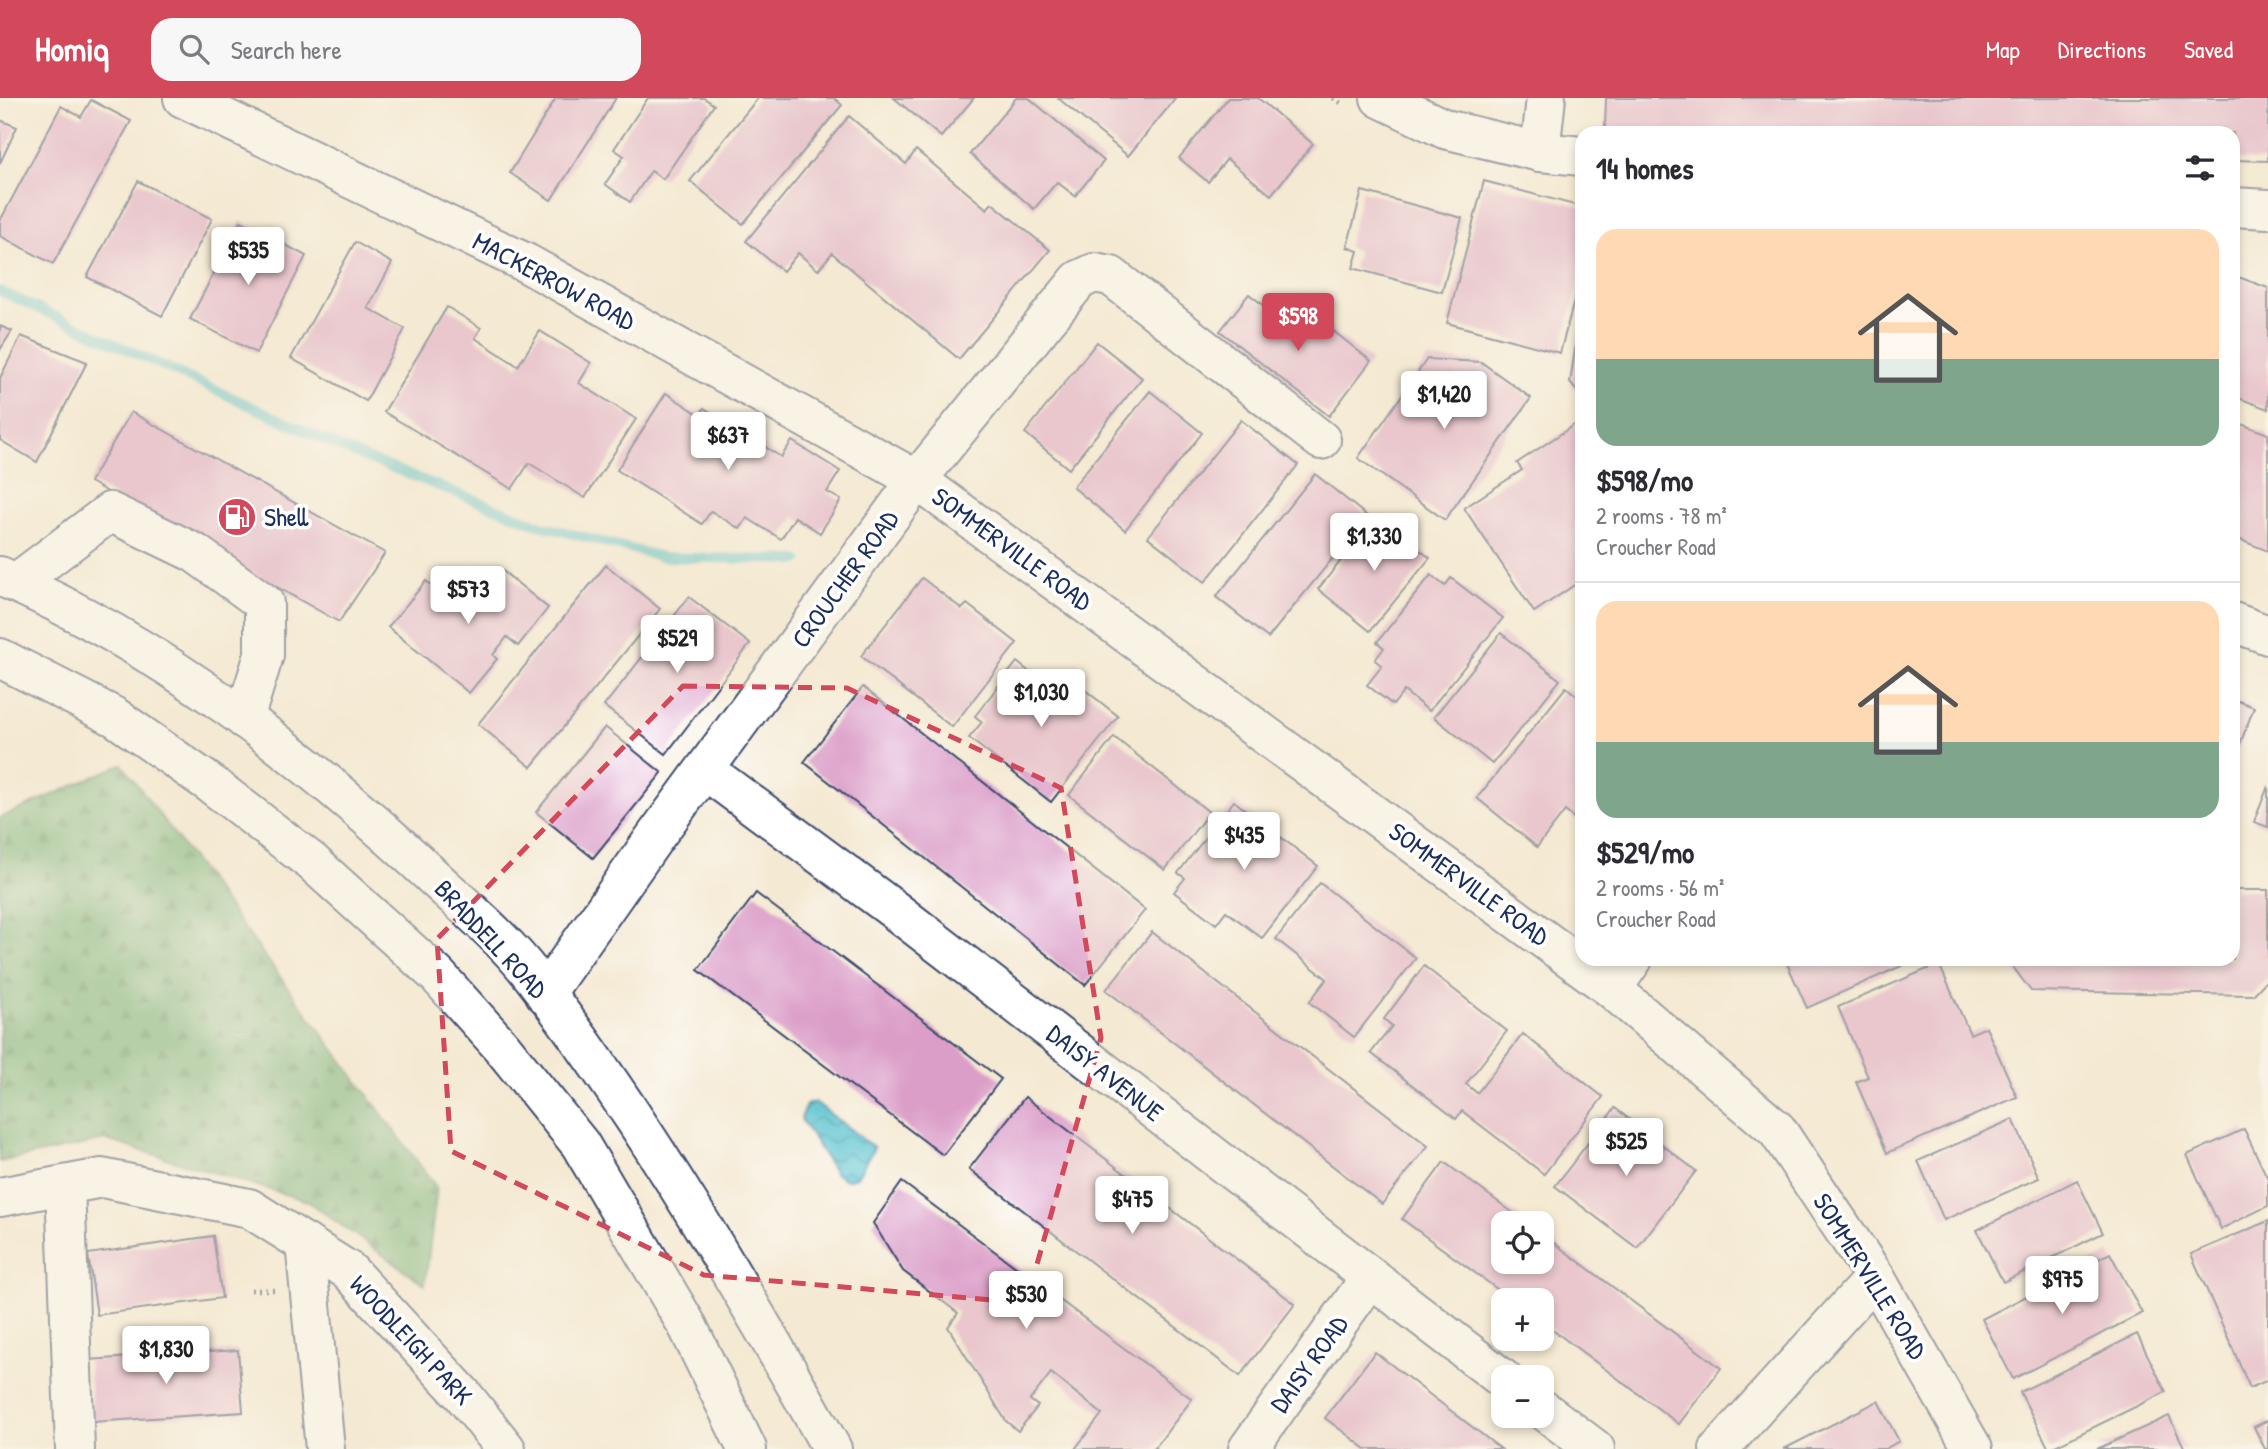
<!DOCTYPE html>
<html lang="en">
<head>
<meta charset="utf-8">
<style>
  :root { --surface:#fff; --page:#f7f7f7; --text:#2b2b33; --muted:#7c7c81; --line:#e1e1e2; --accent:#d1495b }
  body { margin:0; font-family:"Patrick Hand",sans-serif; background:var(--page); color:var(--text); height:100vh; display:flex; flex-direction:column; font-size:26px; white-space:nowrap }
  * { box-sizing:border-box; margin:0 }
  p { font-size:23px; color:var(--muted) }
  .icon { flex:none; width:38px; height:38px; fill:none; stroke:currentColor; stroke-width:2; stroke-linecap:round; stroke-linejoin:round }
  .map { position:relative; flex:1; overflow:hidden }
  .details { position:absolute; left:1575px; top:28px; width:665px; height:840px; display:flex; flex-direction:column; background:var(--surface); border-radius:21px; box-shadow:0 4px 10px #0003 }
  .details>* { flex:none }
  .tools { position:absolute; left:1491px; top:1113px; display:grid; gap:14px }
  .tools a { display:grid; place-items:center; width:63px; height:63px; border-radius:14px; background:var(--surface); box-shadow:0 4px 10px #0003; font-size:35px }
  .price { position:absolute; translate:-50% -60px; padding:0 16px; border-radius:7px; background:#fff; color:#222; font-size:23px; line-height:46px; filter:drop-shadow(0 2px 4px #0008) }
  .price::after { content:''; position:absolute; left:50%; top:42px; width:21px; height:16px; margin-left:-10px; background:inherit; clip-path:polygon(0 0,100% 0,50% 100%) }
  .price.on { background:var(--accent); color:#fff }
  ul { padding:0; list-style:none }
  li { display:grid; align-content:center; gap:14px; height:371px; padding:0 21px }
  li+li { border-top:2px solid var(--line) }
  li span { display:grid; place-items:center; height:217px; border-radius:21px; color:#555 }
  li>.icon { margin-inline-start:auto }
  span .icon { width:126px; height:126px; fill:#fffc; stroke-width:1 }
  li b { font-size:30px }
  h2 { display:flex; justify-content:space-between; align-items:center; height:84px; padding:0 21px; font-size:30px }
  header { display:flex; align-items:center; gap:42px; box-sizing:border-box; height:98px; padding:0 35px; background:var(--accent); color:#fff }
  header strong { font-size:33px }
  nav { display:flex; gap:38px; margin-inline-start:auto; font-size:24px }
  .search { width:490px; height:63px; background:var(--page); display:flex; align-items:center; gap:18px; box-sizing:border-box; padding:0 24px; border-radius:21px; color:var(--muted); font-size:26px }
  .map>svg:first-child { display:block }
  .forest { fill:url(#forest-firs); stroke:#436f69; stroke-width:2 }
  .water { fill:url(#water-waves); stroke:#367794; stroke-width:2 }
  .lines { fill:none; stroke-linecap:round; stroke-linejoin:round }
  .stream { stroke:#52bfcb; stroke-width:10 }
  .building { fill:#db9ec8 }
  .minor-casing { stroke:#3c4b6f; stroke-width:42 }
  .highway-casing { stroke:#3c4b6f; stroke-width:42 }
  .path { stroke:#3c4b6f; stroke-width:4.5; stroke-dasharray:2 5; stroke-linecap:butt }
  .minor { stroke:#fff; stroke-width:38 }
  .highway { stroke:#fff; stroke-width:38 }
  .marked { fill:none; stroke:#d1495b; stroke-width:5; stroke-dasharray:14 9; stroke-linejoin:round }
  .labels { text-anchor:middle; stroke-width:7; stroke-linejoin:round; paint-order:stroke }
  .street-label { font-size:26px; fill:#1b2f5e; stroke:#fff }
  .poi-label { font-size:26px; fill:#1b2f5e; stroke:#fff; text-anchor:start }
</style>
</head>
<body>
<header>
<strong>Homiq</strong>
<div class="search"><svg class="icon" aria-label="search" viewBox="0 0 24 24"><circle cx="10" cy="10" r="6"/><path d="M15 15l6 6"/></svg>Search here</div>
<nav><a>Map</a><a>Directions</a><a>Saved</a></nav>
</header>
<div class="map">
<svg width="2268" height="1351" viewBox="0 0 2268 1351">
  <defs>
    <pattern id="forest-firs" width="22" height="20" patternUnits="userSpaceOnUse" patternTransform="scale(1.75)"><rect width="22" height="20" fill="#6baf74"/><path d="M5 1l3.5 6h-7zM16 11l3.5 6h-7z" fill="#578f62"/></pattern>
    <pattern id="water-waves" width="16" height="10" patternUnits="userSpaceOnUse" patternTransform="scale(1.75)"><rect width="16" height="10" fill="#52bfcb"/><path d="M0 5q4-4 8 0t8 0" fill="none" stroke="#439ca8"/></pattern>
  </defs>
  <rect width="100%" height="100%" fill="#fff"/>
  <filter id="ink" filterUnits="userSpaceOnUse"><feTurbulence type="fractalNoise" baseFrequency=".0143" numOctaves="2"/><feDisplacementMap in="SourceGraphic" scale="14" xChannelSelector="R" yChannelSelector="G"/><feConvolveMatrix kernelMatrix="1 2 1 2 8 2 1 2 1" color-interpolation-filters="sRGB"/></filter>
  <filter id="wash" filterUnits="userSpaceOnUse"><feTurbulence type="fractalNoise" baseFrequency=".00686" numOctaves="4" result="noise"/><feDisplacementMap in="SourceGraphic" scale="28" xChannelSelector="R" yChannelSelector="G"/><feGaussianBlur stdDeviation="1.57" result="paint"/><feColorMatrix in="noise" values="0 0 0 0 0 0 0 0 0 0 0 0 0 0 0 0 0 1.4 0 .05"/><feComposite in="paint" operator="in"/></filter>
  <g filter="url(#wash)">
    <rect width="100%" height="100%" fill="#f4e9d2"/>
    <polygon class="forest" points="122,666 437,1090 425,1187 307,1103 106,1042 0,1064 0,720"/>
    <polygon class="water" points="815,1004 874,1050 857,1079 846,1082 835,1075 801,1021 806,1007"/>
    <g class="lines">
      <polyline class="stream" points="0,193 353,355 542,428 662,459 798,462"/>
    </g>
    <g id="blocks">
      <g class="building">
        <polygon points="556,0 616,0 551,102 510,75"/>
        <polygon points="648,0 704,0 714,7 663,81 651,73 630,104 605,86 624,58 614,51"/>
        <polygon points="758,0 834,0 842,7 743,126 690,83"/>
        <polygon points="894,0 974,0 941,39"/>
        <polygon points="1016,0 1029,0 1104,63 1075,98 1057,84 1034,111 970,56"/>
        <polygon points="1058,0 1176,0 1128,58"/>
        <polygon points="1228,0 1258,0 1313,46 1271,97 1227,61 1208,84 1179,60"/>
        <polygon points="1606,0 2268,0 2268,63 2233,62 2233,35 1683,35 1605,31"/>
        <polygon points="91,2 131,23 53,166 0,138 0,123 61,8 81,19"/>
        <polygon points="849,18 906,66 916,52 987,111 992,105 1050,152 959,261 832,155 818,172 798,155 783,173 746,143"/>
        <polygon points="0,22 17,29 0,65"/>
        <polygon points="138,83 212,121 162,218 87,179"/>
        <polygon points="1484,83 1582,109 1582,173 1560,255 1447,225"/>
        <polygon points="1362,93 1462,120 1442,194 1353,170 1358,153 1347,149"/>
        <polygon points="241,123 306,158 256,255 190,221"/>
        <polygon points="355,144 392,165 368,210 405,231 366,303 291,260"/>
        <polygon points="2233,177 2268,190 2268,311 2233,298"/>
        <polygon points="1249,196 1294,231 1308,213 1371,263 1329,318 1220,233"/>
        <polygon points="447,209 481,230 475,240 518,268 540,233 591,265 579,285 636,321 585,400 529,365 512,391 384,314"/>
        <polygon points="0,228 12,233 0,252"/>
        <polygon points="21,238 87,264 37,364 0,342 0,280"/>
        <polygon points="1577,238 1582,239 1582,299 1570,285"/>
        <polygon points="1097,244 1142,280 1069,371 1025,335"/>
        <polygon points="1427,261 1481,264 1531,300 1445,422 1358,360"/>
        <polygon points="1150,293 1202,335 1125,432 1073,389"/>
        <polygon points="666,295 700,317 704,310 781,359 792,343 840,373 827,394 841,402 820,435 795,419 781,441 747,420 740,431 711,413 702,426 617,372"/>
        <polygon points="131,314 385,455 339,524 90,384"/>
        <polygon points="1241,322 1298,367 1205,484 1148,439"/>
        <polygon points="1580,323 1582,482 1534,514 1464,410 1522,372 1517,365"/>
        <polygon points="2233,323 2268,336 2268,453 2233,439"/>
        <polygon points="1315,376 1367,418 1268,540 1216,499"/>
        <polygon points="1377,418 1430,460 1370,533 1318,491"/>
        <polygon points="606,467 660,511 531,669 478,626"/>
        <polygon points="498,469 548,510 518,548 507,539 493,557 497,561 469,595 388,529 426,483 463,512"/>
        <polygon points="1431,477 1445,488 1451,480 1503,520 1429,613 1404,593 1393,607 1367,587 1382,568 1375,562 1384,550 1377,544"/>
        <polygon points="922,480 962,511 967,506 1017,545 952,629 861,558"/>
        <polygon points="689,499 750,546 666,656 604,608"/>
        <polygon points="1501,535 1560,582 1492,666 1434,619"/>
        <polygon points="1017,564 1058,597 1071,581 1118,618 1051,704 969,640 982,624 975,618"/>
        <polygon points="863,589 1145,812 1085,887 804,664"/>
        <polygon points="1566,589 1582,602 1582,727 1565,713 1537,749 1477,700"/>
        <polygon points="2233,601 2254,609 2233,665"/>
        <polygon points="605,629 662,675 593,760 536,714"/>
        <polygon points="1114,639 1209,714 1165,772 1069,697"/>
        <polygon points="2268,688 2268,729 2254,724"/>
        <polygon points="1234,703 1318,768 1262,840 1226,813 1216,826 1174,794 1185,780 1178,775"/>
        <polygon points="1320,785 1416,860 1354,939 1309,904 1327,881 1276,841"/>
        <polygon points="2233,792 2268,792 2268,881 2253,897 2031,893 2007,861 2233,861"/>
        <polygon points="756,795 1001,981 943,1057 698,872"/>
        <polygon points="1152,834 1428,1048 1382,1106 1106,892"/>
        <polygon points="1785,861 1917,861 1807,910"/>
        <polygon points="1939,866 1970,936 1986,929 2017,999 1887,1055 1856,984 1868,979 1838,909"/>
        <polygon points="1424,868 1507,933 1466,986 1477,995 1523,936 1603,999 1544,1076 1462,1013 1456,1021 1371,955 1392,928 1384,921"/>
        <polygon points="1025,999 1295,1206 1240,1278 969,1071"/>
        <polygon points="1615,1010 1696,1073 1637,1150 1555,1088"/>
        <polygon points="2013,1021 2039,1080 1944,1122 1918,1063"/>
        <polygon points="2244,1031 2268,1081 2268,1108 2221,1131 2187,1057"/>
        <polygon points="1444,1064 1527,1125 1503,1125 1503,1164 1542,1164 1542,1136 1721,1270 1679,1326 1542,1224 1542,1202 1512,1202 1402,1121"/>
        <polygon points="2077,1082 2103,1135 2003,1184 1977,1132"/>
        <polygon points="902,1084 1192,1301 1154,1351 1075,1351 1102,1316 1051,1275 1030,1302 1038,1308 1018,1333 1006,1323 948,1229 958,1215 903,1173 873,1125"/>
        <polygon points="2268,1123 2268,1282 2250,1290 2191,1156"/>
        <polygon points="213,1138 222,1200 97,1217 88,1156"/>
        <polygon points="2110,1155 2142,1215 2013,1281 1982,1221"/>
        <polygon points="2137,1236 2166,1294 2049,1351 2020,1294"/>
        <polygon points="238,1252 243,1314 93,1324 88,1262"/>
        <polygon points="1375,1254 1429,1296 1501,1351 1366,1351 1325,1320"/>
        <polygon points="1878,1303 1899,1343 1885,1351 1784,1351"/>
        <polygon points="2169,1318 2185,1351 2097,1351"/>
        <polygon points="2268,1322 2268,1351 2265,1351 2254,1329"/>
      </g>
    </g>
  </g>
  <g filter="url(#ink)">
    <use href="#blocks" fill-opacity="0" stroke="#3c4b6f" stroke-width="2"/>
    <g class="lines">
      <g class="minor-casing">
        <g id="minor">
          <polyline points="183,0 526,165 917,382 1612,891 1777,1032 1875,1179 1973,1351"/>
          <polyline points="1380,0 1445,31 1540,54 1582,58"/>
          <polyline points="1540,54 1546,0"/>
          <polyline points="2233,109 2268,111"/>
          <polyline points="16,485 110,414 195,455 264,505 264,557 244,621"/>
          <polyline points="2233,524 2268,537"/>
          <polyline points="705,672 897,814 1503,1281"/>
          <polyline points="1612,891 1633,861"/>
          <polyline points="545,896 655,739 917,382 1079,182 1094,175 1111,178 1321,342"/>
          <polyline points="65,1087 75,1351"/>
          <polyline points="0,1099 102,1080 249,1110 349,1173 463,1297 506,1351"/>
          <polyline points="305,1145 325,1351"/>
          <polyline points="1542,1311 1595,1351"/>
          <polyline points="1248,1351 1370,1180"/>
          <polyline points="1719,1351 1875,1179"/>
        </g>
      </g>
      <g class="highway-casing">
        <g id="highway">
          <path d="M0,478C160,547 303,657 430,776C464,808 502,839 531,876C646,1025 740,1187 832,1351"/>
          <polyline points="0,560 115,619 211,686 312,764 437,877 501,948 580,1046 688,1229 747,1351"/>
        </g>
      </g>
      <g class="path">
        <polyline points="1333,0 1344,7"/>
        <polyline points="251,1192 274,1192"/>
      </g>
      <use href="#minor" class="minor"/>
      <use href="#highway" class="highway"/>
    </g>
  </g>
  <path d="M0 0H2268V1351H0ZM683,588L847,590L1061,690L1101,940L1026,1205L704,1177L451,1053L437,841Z" fill="#f4e9d2" fill-opacity=".55" fill-rule="evenodd"/>
  <path class="marked" d="M683,588L847,590L1061,690L1101,940L1026,1205L704,1177L451,1053L437,841Z"/>
  <defs>
    <g id="fuel-disc" transform="scale(2.0125)"><circle r="9.5" fill="#d1495b" stroke="#fff"/><path d="M-5.5-6h7V0h2V4h1.3V-2.5L3-4.5l.8-.8L6-3V5H2.5V1h-1V6h-7ZM-4.2-4.7v3.2H.2V-4.7Z" fill="#fff"/></g>
  </defs>
  <g fill-rule="evenodd">
    <use href="#fuel-disc" x="237" y="419"/>
  </g>
  <g class="labels">
    <g class="street-label">
      <text transform="translate(554 183) rotate(28)" y="9">MACKERROW ROAD</text>
      <text transform="translate(1012 451) rotate(36)" y="9">SOMMERVILLE ROAD</text>
      <text transform="translate(845 481) rotate(-54)" y="9">CROUCHER ROAD</text>
      <text transform="translate(1469 786) rotate(36)" y="9">SOMMERVILLE ROAD</text>
      <text transform="translate(491 841) rotate(47)" y="9">BRADDELL ROAD</text>
      <text transform="translate(1105 975) rotate(38)" y="9">DAISY AVENUE</text>
      <text transform="translate(1870 1178) rotate(58)" y="9">SOMMERVILLE ROAD</text>
      <text transform="translate(411 1242) rotate(47)" y="9">WOODLEIGH PARK</text>
      <text transform="translate(1309 1266) rotate(-54)" y="9">DAISY ROAD</text>
    </g>
    <g class="poi-label">
      <text x="264" y="428">Shell</text>
    </g>
  </g>
</svg>
<div class="tools">
<a><svg class="icon" aria-label="locate" viewBox="0 0 24 24"><circle cx="12" cy="12" r="6"/><path d="M12 2v4M12 18v4M2 12h4M18 12h4"/></svg></a>
<a>+</a>
<a>−</a>
</div>
<b class="price" style="left:248px;top:189px">$535</b>
<b class="price on" style="left:1298px;top:255px">$598</b>
<b class="price" style="left:1444px;top:333px">$1,420</b>
<b class="price" style="left:728px;top:374px">$637</b>
<b class="price" style="left:1374px;top:475px">$1,330</b>
<b class="price" style="left:468px;top:528px">$573</b>
<b class="price" style="left:677px;top:577px">$529</b>
<b class="price" style="left:1041px;top:631px">$1,030</b>
<b class="price" style="left:1244px;top:774px">$435</b>
<b class="price" style="left:1626px;top:1080px">$525</b>
<b class="price" style="left:1132px;top:1138px">$475</b>
<b class="price" style="left:2062px;top:1218px">$975</b>
<b class="price" style="left:1026px;top:1233px">$530</b>
<b class="price" style="left:166px;top:1288px">$1,830</b>
<section class="details">
<h2>14 homes<svg class="icon" aria-label="filters" viewBox="0 0 24 24"><path d="M4 7h16M4 17h16"/><circle cx="9" cy="7" r="2"/><circle cx="15" cy="17" r="2"/></svg></h2>
<ul>
<li><span style="background:linear-gradient(#ffd9b3 60%,#7fa58c 0)"><svg class="icon" aria-label="home" viewBox="0 0 24 24"><path d="M3 11l9-7 9 7M6 9v11h12V9"/></svg></span><div><b>$598/mo</b><p>2 rooms · 78 m²</p><p>Croucher Road</p></div></li>
<li><span style="background:linear-gradient(#ffd9b3 65%,#7fa58c 0)"><svg class="icon" aria-label="home" viewBox="0 0 24 24"><path d="M3 11l9-7 9 7M6 9v11h12V9"/></svg></span><div><b>$529/mo</b><p>2 rooms · 56 m²</p><p>Croucher Road</p></div></li>
</ul>
</section>
</div>
</body>
</html>
